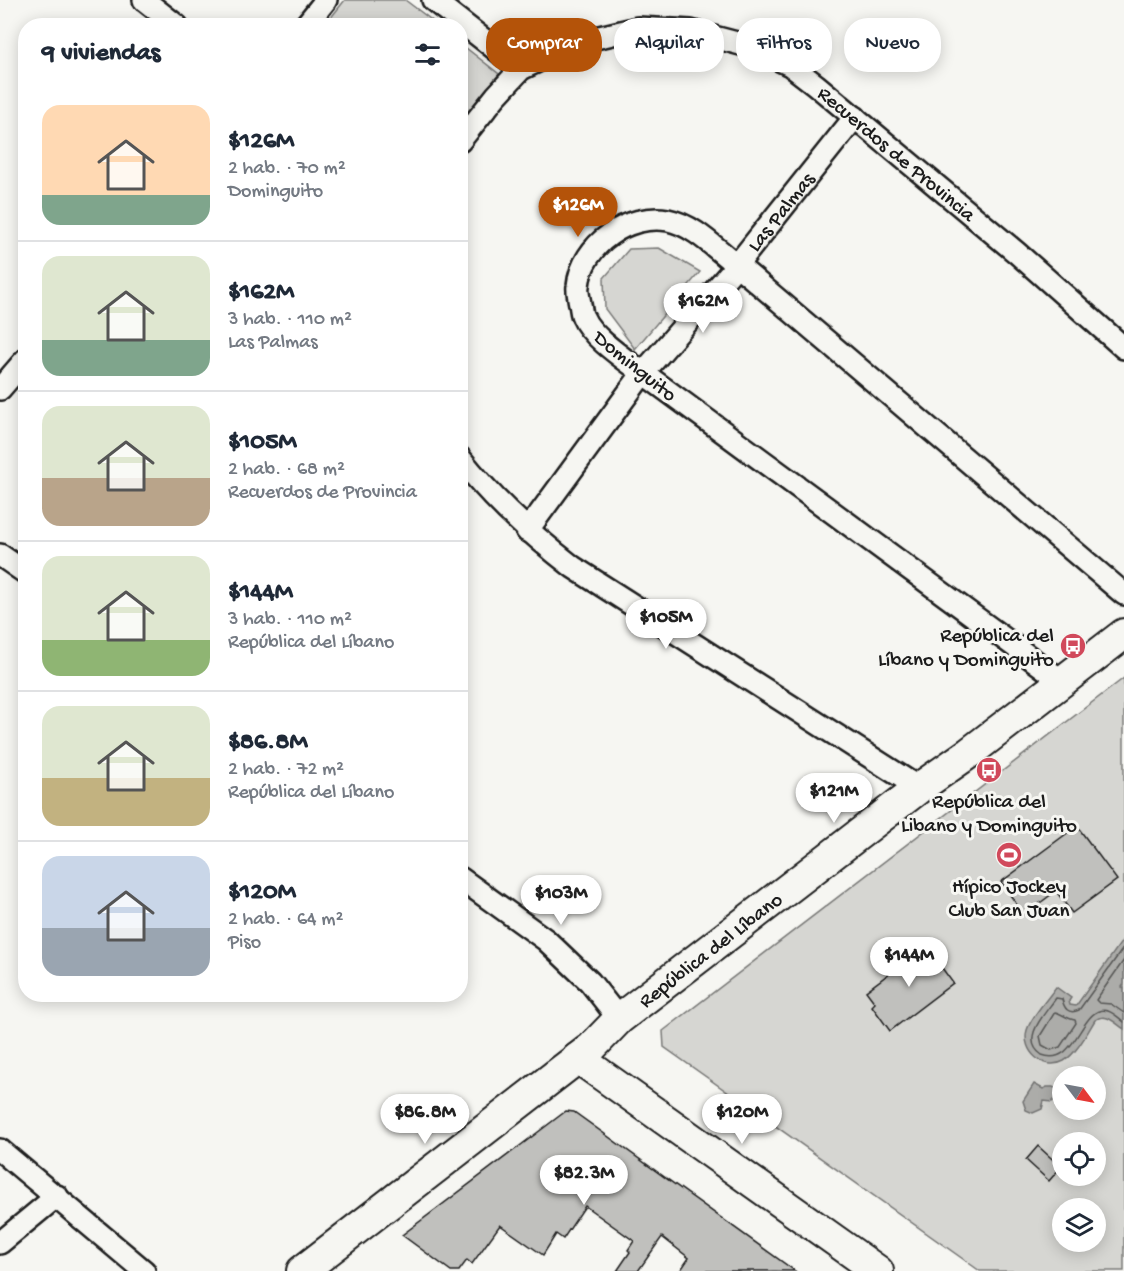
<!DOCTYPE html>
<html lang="es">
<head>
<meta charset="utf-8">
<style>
  :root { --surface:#fff; --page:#f2f2f3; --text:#1f2937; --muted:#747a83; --line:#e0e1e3; --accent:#b45309 }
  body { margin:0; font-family:"Gochi Hand",sans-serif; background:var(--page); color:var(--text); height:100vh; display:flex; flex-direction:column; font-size:22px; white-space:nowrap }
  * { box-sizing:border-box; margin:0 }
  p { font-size:20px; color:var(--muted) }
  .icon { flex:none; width:33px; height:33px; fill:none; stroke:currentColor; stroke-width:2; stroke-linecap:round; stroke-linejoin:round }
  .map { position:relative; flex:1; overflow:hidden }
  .drawer { position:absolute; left:18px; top:18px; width:450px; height:984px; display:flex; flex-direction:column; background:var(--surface); border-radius:24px; box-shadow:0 3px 15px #0003 }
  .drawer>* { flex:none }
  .guide { position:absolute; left:486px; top:18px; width:548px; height:54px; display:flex; gap:12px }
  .needle { width:39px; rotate:122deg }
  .tools { position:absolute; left:1052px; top:1066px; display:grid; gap:12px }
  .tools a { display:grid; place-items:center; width:54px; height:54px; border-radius:50%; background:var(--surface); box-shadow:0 3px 15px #0003; font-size:30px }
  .price { position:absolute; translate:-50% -51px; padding:0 14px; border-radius:21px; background:#fff; color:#222; font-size:20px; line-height:39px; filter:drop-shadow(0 2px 3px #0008) }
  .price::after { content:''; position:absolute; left:50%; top:36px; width:18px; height:14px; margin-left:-9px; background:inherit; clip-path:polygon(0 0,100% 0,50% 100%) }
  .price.on { background:var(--accent); color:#fff }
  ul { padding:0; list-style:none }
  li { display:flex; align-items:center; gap:18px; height:150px; padding:0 24px }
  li+li { border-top:2px solid var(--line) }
  li span { display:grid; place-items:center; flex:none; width:168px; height:120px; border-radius:18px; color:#555 }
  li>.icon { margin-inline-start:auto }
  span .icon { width:72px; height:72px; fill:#fffc; stroke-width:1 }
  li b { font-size:26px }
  h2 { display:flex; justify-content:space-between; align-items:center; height:72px; padding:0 24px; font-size:26px }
  .tag { padding:0 21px; border-radius:24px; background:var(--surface); box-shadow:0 3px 15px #0003; font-size:21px; line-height:54px }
  .tag.on { background:var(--accent); color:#fff }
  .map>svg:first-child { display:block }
  .green { fill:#d6d6d2; stroke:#797977; stroke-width:1.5; fill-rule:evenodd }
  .water { fill:#acaca9; stroke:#727271; stroke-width:1.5 }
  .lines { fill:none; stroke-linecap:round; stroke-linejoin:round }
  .shore { stroke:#565654; stroke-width:1.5 }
  .building { fill:#c0c0bd; stroke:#1c1c1c; stroke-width:1.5 }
  .minor-casing { stroke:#1c1c1c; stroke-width:26 }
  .secondary-casing { stroke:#1c1c1c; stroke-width:34 }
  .minor { stroke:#f6f6f2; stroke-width:21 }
  .secondary { stroke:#f6f6f2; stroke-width:30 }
  .labels { text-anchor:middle; stroke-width:6; stroke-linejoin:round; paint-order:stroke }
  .street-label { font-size:21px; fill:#1c1c1c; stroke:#f6f6f2 }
  .poi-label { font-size:21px; fill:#1c1c1c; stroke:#f6f6f2 }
</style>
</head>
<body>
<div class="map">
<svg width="1124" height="1271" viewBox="0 0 1124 1271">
  <rect width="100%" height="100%" fill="#f6f6f2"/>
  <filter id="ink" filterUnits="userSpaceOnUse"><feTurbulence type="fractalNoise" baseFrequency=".0167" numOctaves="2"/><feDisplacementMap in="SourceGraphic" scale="12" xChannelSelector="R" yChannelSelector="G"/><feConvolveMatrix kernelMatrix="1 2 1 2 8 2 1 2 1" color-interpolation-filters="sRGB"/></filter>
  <g filter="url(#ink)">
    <g class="green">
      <polygon points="345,0 405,0 438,25 325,25"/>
      <polygon points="461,44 499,74 461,123"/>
      <polygon points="659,248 700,272 635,349 605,309 604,278 629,249"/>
      <path d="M1124,678V1271H980L664,1047L663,1031ZM1062,1077H1095V1110H1062ZM1062,1143H1095V1176H1062ZM1062,1209H1095V1242H1062Z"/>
    </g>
    <g class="water">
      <path d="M1124,938V984L1122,987L1124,988V1029C1115,1023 1106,1012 1095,1020C1087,1033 1077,1053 1064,1061C1044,1072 1021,1051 1027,1030C1032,1015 1047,1000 1056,987L1071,998L1069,1001L1070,1005L1076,1006Z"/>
      <polygon points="1034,1084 1043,1089 1047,1087 1053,1087 1057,1090 1058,1096 1052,1102 1044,1101 1042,1109 1033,1113 1026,1110 1023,1101"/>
    </g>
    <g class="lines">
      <g class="shore">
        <path d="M1124,947L1079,1010C1068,1015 1064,1008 1062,999L1056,998C1045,1014 1019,1039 1042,1055C1078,1068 1080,1003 1108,1011C1114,1013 1119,1018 1124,1022"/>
        <polyline points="1124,960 1096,1000 1099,1003 1111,1004 1124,1013"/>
        <path d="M1055,1012C1059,1012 1067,1019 1075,1020L1076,1023L1060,1047L1051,1050L1042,1045L1040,1036Z"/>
      </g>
    </g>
    <g class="building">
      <polygon points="1077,826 1117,880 1072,913 1056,891 1024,915 1001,882"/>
      <polygon points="926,946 953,983 890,1031 872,1006 875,1003 866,991"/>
      <polygon points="566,1111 574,1112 795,1271 680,1271 689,1258 662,1237 638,1271 617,1271 630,1252 628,1250 634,1241 585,1206 563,1239 556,1234 543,1255 500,1225 472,1264 467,1260 459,1271 451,1271 402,1235"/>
      <polygon points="1038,1146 1061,1167 1049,1181 1026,1160"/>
    </g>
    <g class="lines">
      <g class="minor-casing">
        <g id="minor">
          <polyline points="144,0 177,26"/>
          <polyline points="433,0 521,69"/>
          <polyline points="305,26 326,0"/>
          <path id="s1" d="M460,141L496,96L521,69L578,42L638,28L691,31L752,47L790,65L816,85L1017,253L1124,348"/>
          <polyline points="0,389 26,359"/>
          <path d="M460,458C494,501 530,534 573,567L919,788"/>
          <path id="s2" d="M527,531L643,373L737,265L855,117"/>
          <polyline points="0,555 26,573"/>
          <path d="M1062,681L643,373C626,360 591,337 583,317C581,314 581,308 580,304C579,298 577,291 578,286C582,244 629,213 668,220C694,225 717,250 737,265L1124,594"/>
          <polyline points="460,878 546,940 590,982 619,1019"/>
          <polyline points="0,1150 144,1271"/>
          <polyline points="0,1243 57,1196"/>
        </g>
      </g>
      <g class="secondary-casing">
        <g id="secondary">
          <polyline points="578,1058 878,1271"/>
          <path id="s3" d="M302,1271L592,1047L619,1019L919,788L969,753L1124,634"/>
        </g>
      </g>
      <use href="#minor" class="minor"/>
      <use href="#secondary" class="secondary"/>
    </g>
  </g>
  <defs>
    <g id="bus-disc" transform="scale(1.35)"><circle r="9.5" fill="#d1495b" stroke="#f6f6f2"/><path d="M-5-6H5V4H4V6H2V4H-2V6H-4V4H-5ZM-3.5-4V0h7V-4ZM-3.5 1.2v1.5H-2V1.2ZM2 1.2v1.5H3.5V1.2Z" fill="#fff"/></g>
    <g id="stadium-disc" transform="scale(1.35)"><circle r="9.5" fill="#d1495b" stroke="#f6f6f2"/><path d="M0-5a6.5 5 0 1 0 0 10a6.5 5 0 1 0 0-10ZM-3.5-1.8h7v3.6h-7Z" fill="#fff"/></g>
  </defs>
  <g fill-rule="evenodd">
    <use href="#bus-disc" x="1073" y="646"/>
    <use href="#bus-disc" x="989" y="770"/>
    <use href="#stadium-disc" x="1009" y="855"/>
  </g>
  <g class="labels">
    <g class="street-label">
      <text dy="7" stroke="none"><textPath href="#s1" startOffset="516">Recuerdos de Provincia</textPath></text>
      <text dy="7" stroke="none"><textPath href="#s2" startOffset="408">Las Palmas</textPath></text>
      <text transform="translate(636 365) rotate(39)" y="7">Dominguito</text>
      <text dy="7" stroke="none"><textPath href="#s3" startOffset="520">República del Líbano</textPath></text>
    </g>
    <g class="poi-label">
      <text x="1054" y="641" text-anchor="end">República del<tspan x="1054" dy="24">Líbano y Dominguito</tspan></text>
      <text x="989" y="807">República del<tspan x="989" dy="24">Libano y Dominguito</tspan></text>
      <text x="1009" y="892">Hípico Jockey<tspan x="1009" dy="24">Club San Juan</tspan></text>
    </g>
  </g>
</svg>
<div class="tools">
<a><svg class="needle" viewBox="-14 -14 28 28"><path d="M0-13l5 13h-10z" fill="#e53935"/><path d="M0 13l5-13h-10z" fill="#747a83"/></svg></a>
<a><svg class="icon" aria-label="locate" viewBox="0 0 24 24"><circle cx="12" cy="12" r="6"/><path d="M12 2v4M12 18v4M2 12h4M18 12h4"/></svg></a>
<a><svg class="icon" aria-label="layers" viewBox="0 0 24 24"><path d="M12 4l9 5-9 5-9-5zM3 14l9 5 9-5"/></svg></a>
</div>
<b class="price on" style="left:578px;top:238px">$126M</b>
<b class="price" style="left:703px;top:334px">$162M</b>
<b class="price" style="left:666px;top:650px">$105M</b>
<b class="price" style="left:834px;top:824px">$121M</b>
<b class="price" style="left:561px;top:926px">$103M</b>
<b class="price" style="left:909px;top:988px">$144M</b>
<b class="price" style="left:425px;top:1145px">$86.8M</b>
<b class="price" style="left:742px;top:1145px">$120M</b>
<b class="price" style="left:584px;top:1206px">$82.3M</b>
<div class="guide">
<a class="tag on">Comprar</a>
<a class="tag">Alquilar</a>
<a class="tag">Filtros</a>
<a class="tag">Nuevo</a>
</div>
<section class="drawer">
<h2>9 viviendas<svg class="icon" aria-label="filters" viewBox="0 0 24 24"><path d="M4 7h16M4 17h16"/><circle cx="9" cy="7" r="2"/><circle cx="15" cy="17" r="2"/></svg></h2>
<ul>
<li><span style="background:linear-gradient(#ffd9b3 75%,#7fa58c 0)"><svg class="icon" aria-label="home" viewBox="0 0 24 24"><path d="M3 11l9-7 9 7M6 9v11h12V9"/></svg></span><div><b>$126M</b><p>2 hab. · 70 m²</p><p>Dominguito</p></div></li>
<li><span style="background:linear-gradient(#dfe7d0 70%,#7fa58c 0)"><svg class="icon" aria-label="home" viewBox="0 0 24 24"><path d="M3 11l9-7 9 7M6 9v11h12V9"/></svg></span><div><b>$162M</b><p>3 hab. · 110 m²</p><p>Las Palmas</p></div></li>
<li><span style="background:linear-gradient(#dfe7d0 60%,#b9a48a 0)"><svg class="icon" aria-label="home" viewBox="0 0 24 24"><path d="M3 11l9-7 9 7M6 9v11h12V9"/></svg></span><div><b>$105M</b><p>2 hab. · 68 m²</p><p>Recuerdos de Provincia</p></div></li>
<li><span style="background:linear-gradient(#dfe7d0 70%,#8fb573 0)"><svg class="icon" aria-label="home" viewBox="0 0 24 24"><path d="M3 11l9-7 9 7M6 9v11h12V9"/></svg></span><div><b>$144M</b><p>3 hab. · 110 m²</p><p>República del Líbano</p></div></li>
<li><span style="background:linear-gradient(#dfe7d0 60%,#c2b280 0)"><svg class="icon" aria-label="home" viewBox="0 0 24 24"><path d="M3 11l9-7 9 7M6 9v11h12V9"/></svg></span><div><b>$86.8M</b><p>2 hab. · 72 m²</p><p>República del Líbano</p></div></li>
<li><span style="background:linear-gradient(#c9d6e8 60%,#9aa5b1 0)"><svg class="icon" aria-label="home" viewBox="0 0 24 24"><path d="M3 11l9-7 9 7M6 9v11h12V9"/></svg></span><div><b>$120M</b><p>2 hab. · 64 m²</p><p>Piso</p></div></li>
</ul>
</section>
</div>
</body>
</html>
